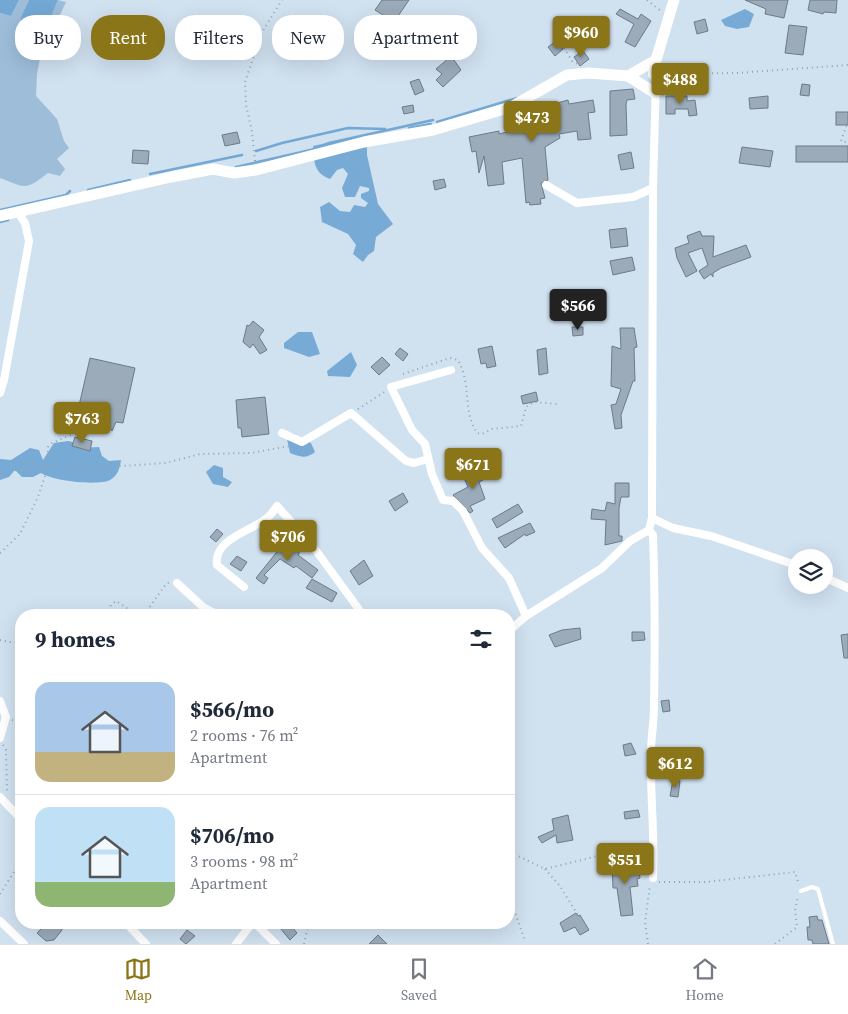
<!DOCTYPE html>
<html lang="en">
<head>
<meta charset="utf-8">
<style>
  :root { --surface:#fff; --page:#f2f2f3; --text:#1f2937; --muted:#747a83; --line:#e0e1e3; --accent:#8a7518 }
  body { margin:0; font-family:"Source Serif 4",serif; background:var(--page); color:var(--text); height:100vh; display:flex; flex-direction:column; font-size:19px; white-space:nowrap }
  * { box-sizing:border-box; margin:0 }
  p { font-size:16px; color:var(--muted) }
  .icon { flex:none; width:28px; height:28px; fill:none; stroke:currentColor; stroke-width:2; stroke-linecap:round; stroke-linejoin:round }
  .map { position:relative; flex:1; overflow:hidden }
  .details { position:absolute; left:15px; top:609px; width:500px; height:320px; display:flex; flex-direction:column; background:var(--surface); border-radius:20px; box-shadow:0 5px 20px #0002 }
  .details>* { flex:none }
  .guide { position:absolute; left:15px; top:15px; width:500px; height:45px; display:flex; gap:10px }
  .controls { position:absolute; left:788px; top:549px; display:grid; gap:10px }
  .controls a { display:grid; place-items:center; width:45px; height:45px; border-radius:50%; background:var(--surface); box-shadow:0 5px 20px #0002; font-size:25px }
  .price { position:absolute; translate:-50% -42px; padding:0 11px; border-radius:5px; background:var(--accent); color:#fff; font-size:16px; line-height:32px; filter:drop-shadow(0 1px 2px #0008) }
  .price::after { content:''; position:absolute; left:50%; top:30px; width:15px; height:11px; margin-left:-8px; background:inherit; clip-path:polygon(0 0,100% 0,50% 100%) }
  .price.current { background:#222; color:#fff }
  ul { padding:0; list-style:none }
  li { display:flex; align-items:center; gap:15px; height:125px; padding:0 20px }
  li+li { border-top:1px solid var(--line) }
  li span { display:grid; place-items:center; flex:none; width:140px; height:100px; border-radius:15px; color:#555 }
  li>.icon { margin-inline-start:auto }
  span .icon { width:60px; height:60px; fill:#fffc; stroke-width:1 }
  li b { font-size:21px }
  h2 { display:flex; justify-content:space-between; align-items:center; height:60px; padding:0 20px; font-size:21px }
  .chip { padding:0 18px; border-radius:20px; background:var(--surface); box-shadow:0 5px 20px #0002; font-size:18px; line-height:45px }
  .chip.current { background:var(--accent); color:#fff }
  .tab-bar { display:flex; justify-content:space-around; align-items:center; height:70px; border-top:1px solid var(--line); background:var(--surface); font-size:14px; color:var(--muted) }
  .tab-bar a { display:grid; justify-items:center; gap:2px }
  .tab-bar .current { color:var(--accent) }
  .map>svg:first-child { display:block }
  .green { fill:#9dbdd9 }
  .forest { fill:#77abd6 }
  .water { fill:#74a8d4 }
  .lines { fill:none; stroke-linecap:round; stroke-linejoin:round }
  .stream { stroke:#74a8d4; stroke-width:2.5 }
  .building { fill:#9babba; stroke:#6c7b89 }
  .path { stroke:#95a2ae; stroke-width:2; stroke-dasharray:1 4; stroke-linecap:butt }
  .lane { stroke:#fff; stroke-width:4 }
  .street { stroke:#fff; stroke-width:8 }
  .secondary { stroke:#fff; stroke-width:11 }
</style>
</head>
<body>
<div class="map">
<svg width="848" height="944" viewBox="0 0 848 944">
  <rect width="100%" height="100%" fill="#d0e1f0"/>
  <path class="green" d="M19,0H29L21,17L46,28L58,0L66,2L52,32L44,37L37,74L36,96L57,119L64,141L69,148L57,159L65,169L60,176L48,173C24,191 27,188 0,178V13L11,16Z"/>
  <g class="forest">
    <polygon points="745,9 754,14 749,27 737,29 725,26 721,20"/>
    <path d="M367,134V155L378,204L393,224L376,237L374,251L368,255L363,262L353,254L356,245L348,234L322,222L320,207L329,202L340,211L350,212L354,205L365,207L368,203L361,198V194L369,191V188L360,186L355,197H345L342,188L348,174L343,168L337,170L330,179C314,173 314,162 313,146Z"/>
    <polygon points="298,332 312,332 320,354 309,357 284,348 284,343"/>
    <polygon points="351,352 357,365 350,377 328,376 327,371"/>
    <path d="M292,433L311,443L315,452C306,459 300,457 290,453L286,434Z"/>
    <path d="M68,441L78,443L81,448L99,447L102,456L109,461L121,460C120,467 118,476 110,480C97,486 53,481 41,473L33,477H22L15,470L9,477L0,480V459L11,460L30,448L39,450L43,460L54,443Z"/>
    <polygon points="214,465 223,468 223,477 232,482 228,487 213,484 206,472"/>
  </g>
  <g class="water">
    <polygon points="0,0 19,0 11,16 0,13"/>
    <polygon points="29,0 58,0 46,28 39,32 21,23 21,17"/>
  </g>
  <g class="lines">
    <g class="stream">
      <polyline points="437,122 517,98"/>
      <polyline points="409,128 431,124"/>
      <polyline points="256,151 282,143 348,128 385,129"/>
      <polyline points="236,167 315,149 329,143 433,120"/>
      <polyline points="150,174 242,155"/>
      <polyline points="88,190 130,180"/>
      <polyline points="0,210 66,195 70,191"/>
      <polyline points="0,222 8,220"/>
    </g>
  </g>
  <g class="building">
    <polygon points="382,0 409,0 394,22 375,10"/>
    <polygon points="745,0 788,0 784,18 765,14 766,9"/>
    <polygon points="810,0 837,0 836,13 824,12 823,14 808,10"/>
    <polygon points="620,9 638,19 641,14 651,21 635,47 625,42 634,24 616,14"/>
    <polygon points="204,17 216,21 206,46 209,46 206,58 191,53 194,44 198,45 202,31 199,30"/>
    <polygon points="705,19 708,31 697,34 694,22"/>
    <polygon points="789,25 807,27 803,55 785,53"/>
    <polygon points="225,40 237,46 234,54 220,50"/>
    <polygon points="556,41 563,49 555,56 548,47"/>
    <polygon points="583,51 589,59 580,66 574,57"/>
    <polygon points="449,58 454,60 461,70 443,87 436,80 442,74 436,69"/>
    <polygon points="676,64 683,64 684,76 695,75 696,82 677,84"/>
    <polygon points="419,79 424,91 415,95 410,82"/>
    <polygon points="802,84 810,85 809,96 800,95"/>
    <polygon points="633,89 635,99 627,100 626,104 627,135 610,136 610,91"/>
    <polygon points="666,96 687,96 687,101 695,100 697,115 689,116 688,109 675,109 675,114 666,114"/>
    <polygon points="768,96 768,108 750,109 749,98"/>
    <polygon points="568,100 569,104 593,100 595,112 588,113 591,139 578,140 577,131 559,134 560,138 545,147 548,180 541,183 545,198 540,199 541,204 530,205 529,202 526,203 522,158 502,162 504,184 488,186 484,156 479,173 476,151 472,152 469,137 499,131 499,134 519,129 515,114 537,108 536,105 549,102 550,105"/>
    <polygon points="413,105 414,112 404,114 402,107"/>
    <rect x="836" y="112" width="12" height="13"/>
    <polygon points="237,132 240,143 225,146 222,135"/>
    <rect x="796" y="146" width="52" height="16"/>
    <polygon points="742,147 773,151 770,167 739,163"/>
    <polygon points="133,150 149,151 148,164 132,163"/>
    <polygon points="631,152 634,168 621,170 618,155"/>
    <polygon points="444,179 446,187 435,190 433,181"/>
    <polygon points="626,228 628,246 611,248 609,230"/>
    <polygon points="700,231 702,236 714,236 713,257 746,245 751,257 721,268 713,273 713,277 711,274 704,279 699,271 708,265 702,248 688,253 697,271 686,277 677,258 675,248 689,243 687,236"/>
    <polygon points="632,257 635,270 613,275 610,261"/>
    <polygon points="253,321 264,330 259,337 267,350 260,354 253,344 250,348 243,342 247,325 249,326"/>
    <polygon points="572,327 583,327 583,335 573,336"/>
    <polygon points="620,328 634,328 637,347 634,348 635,381 633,381 621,415 622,428 615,429 611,405 616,404 621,389 611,386 612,346 621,349"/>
    <polygon points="492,346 496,366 487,368 486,363 481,364 478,349"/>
    <polygon points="400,348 408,354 403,361 395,354"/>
    <polygon points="546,348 548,373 539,375 537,350"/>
    <polygon points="382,357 390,365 379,375 371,367"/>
    <polygon points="90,358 135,368 123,423 116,422 112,431 101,415 98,429 75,423"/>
    <polygon points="536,392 538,401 523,404 521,396"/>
    <polygon points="265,397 269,434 242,437 241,428 238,428 236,400"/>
    <polygon points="75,437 92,441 90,451 72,446"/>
    <polygon points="487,467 491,476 479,482 485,499 470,506 473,511 470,513 453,495 468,487 464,478"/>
    <polygon points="615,483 629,483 629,497 621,497 619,508 619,536 622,536 622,541 605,545 606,520 591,519 592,509 605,511 607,502 615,504"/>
    <polygon points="403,493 408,502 395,511 389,501"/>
    <polygon points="518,504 523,512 497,528 492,519"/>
    <polygon points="530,523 535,532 526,536 525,534 505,548 498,538"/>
    <polygon points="217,529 223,534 216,542 210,537"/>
    <polygon points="284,543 300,551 298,555 318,570 312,578 296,566 294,568 280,559 264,575 268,578 264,584 258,580 256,578"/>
    <polygon points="237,556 247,562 241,571 230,564"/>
    <polygon points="364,560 373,576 359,585 350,571"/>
    <polygon points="312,579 337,593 332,602 306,588"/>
    <polygon points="580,628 581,639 555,647 549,635 562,630"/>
    <polygon points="632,632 644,632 645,640 632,641"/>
    <polygon points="848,634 848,658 844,658 841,635"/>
    <polygon points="669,700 670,711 663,712 661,701"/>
    <polygon points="631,743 636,754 625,756 623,745"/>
    <polygon points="673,780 680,781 678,797 670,796"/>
    <polygon points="638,810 640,817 625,819 624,812"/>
    <polygon points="568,815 573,840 557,843 556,835 542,843 538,837 554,830 552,819"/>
    <polygon points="629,858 631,868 639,870 640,878 637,879 638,886 630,887 633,915 621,916 617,888 613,888 612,864 623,863 622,860"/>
    <polygon points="576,913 578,916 580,915 589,930 580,935 575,927 564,932 560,923"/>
    <polygon points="817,916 818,920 822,920 829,944 813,944 812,940 808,940 807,927 810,927 809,917"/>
    <polygon points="37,922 61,922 62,930 54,940 46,941 37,933 42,928"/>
    <polygon points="275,922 288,922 297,933 290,940"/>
    <polygon points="187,930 195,936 186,944 180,939"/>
    <polygon points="378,935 387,944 369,944"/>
  </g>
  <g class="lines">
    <g class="path">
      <polyline points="647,0 661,11"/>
      <polyline points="564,48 572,61 577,64"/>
      <polyline points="662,74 737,73 848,65"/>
      <polyline points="848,121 841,141 848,143"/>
      <polyline points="255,161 252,132 246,105 245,82 262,32 282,0"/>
      <path d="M403,374L450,358L458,360C472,385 462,410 477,433L482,434L492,429L521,426L526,407L534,402L557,404"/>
      <polyline points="358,409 386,391"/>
      <polyline points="0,472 60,465 122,466 166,463 200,454 251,453 290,446"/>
      <polyline points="0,553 20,534 38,497 46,473 48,447 52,443 78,432"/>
      <polyline points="106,615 111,605 116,601 137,615"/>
      <polyline points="144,615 166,584 170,582"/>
      <polyline points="0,640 9,642 21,642"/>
      <polyline points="12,720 21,724"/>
      <polyline points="3,745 6,750 7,792"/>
      <polyline points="509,857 518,856 545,869 606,854"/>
      <polyline points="545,869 560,886 579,917"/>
      <polyline points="659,882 706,882 795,872 799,885"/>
      <polyline points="0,894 21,861"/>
      <polyline points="509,895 525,941"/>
      <polyline points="304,944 309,922"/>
      <polyline points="648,944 645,922 650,885"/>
      <polyline points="775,944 797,927 795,910 798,896"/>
    </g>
    <polyline class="lane" points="801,891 812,887 818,889 833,944"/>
    <g class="street">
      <polyline points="546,185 577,203 633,197 653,188"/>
      <polyline points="451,370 391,387 412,430 425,444 432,474 443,500 453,501 463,511 482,548 509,578 526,616"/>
      <polyline points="0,393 4,380 29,241 25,223 18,212"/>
      <polyline points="282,433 302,442 351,413 406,461 414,463 428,459"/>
      <polyline points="652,518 673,528 711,536 796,565"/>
      <path d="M649,530L653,535C655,592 655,650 654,707C654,722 651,737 651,753C650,794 655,837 653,878"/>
      <polyline points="824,577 848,588"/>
      <polyline points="177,583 203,607 218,615"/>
      <path d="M244,587L217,565C213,539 252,531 267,518C271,515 274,510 277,506L312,545L363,615"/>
      <polyline points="509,631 526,616 602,568 630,541 649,530 652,518 653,188 656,79 652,75 653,62"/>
      <polyline points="0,701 6,717 0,738"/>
      <polyline points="0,797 21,819"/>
      <polyline points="0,921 24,944"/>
      <polyline points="125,922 146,944"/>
      <polyline points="254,922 276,944"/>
      <polyline points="236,944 253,922"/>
    </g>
    <g class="secondary">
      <polyline points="628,76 655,93"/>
      <polyline points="0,216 171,177 213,169 234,173 256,170 364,142 433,130 511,107 567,75 589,73 628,76 656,60 674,0"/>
    </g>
  </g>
</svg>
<div class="controls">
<a><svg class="icon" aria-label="layers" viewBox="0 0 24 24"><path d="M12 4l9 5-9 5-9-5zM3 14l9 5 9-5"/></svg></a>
</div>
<b class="price" style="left:581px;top:58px">$960</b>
<b class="price" style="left:680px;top:105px">$488</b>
<b class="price" style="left:532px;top:143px">$473</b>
<b class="price current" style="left:578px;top:331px">$566</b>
<b class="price" style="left:82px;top:444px">$763</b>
<b class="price" style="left:473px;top:490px">$671</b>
<b class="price" style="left:288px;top:562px">$706</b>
<b class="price" style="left:675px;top:789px">$612</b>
<b class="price" style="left:625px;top:885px">$551</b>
<div class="guide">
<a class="chip">Buy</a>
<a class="chip current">Rent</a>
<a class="chip">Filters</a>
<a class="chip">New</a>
<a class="chip">Apartment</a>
</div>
<section class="details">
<h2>9 homes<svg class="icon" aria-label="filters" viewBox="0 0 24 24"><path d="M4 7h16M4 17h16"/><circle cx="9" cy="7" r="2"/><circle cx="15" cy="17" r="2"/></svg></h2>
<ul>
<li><span style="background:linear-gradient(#a9c7e8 70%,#c2b280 0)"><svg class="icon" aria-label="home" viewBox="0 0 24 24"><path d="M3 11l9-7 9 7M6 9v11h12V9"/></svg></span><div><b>$566/mo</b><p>2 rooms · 76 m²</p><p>Apartment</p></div></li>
<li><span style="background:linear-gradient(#bfe0f5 75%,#8fb573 0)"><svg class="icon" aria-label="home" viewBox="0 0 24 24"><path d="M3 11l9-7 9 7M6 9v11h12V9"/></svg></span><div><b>$706/mo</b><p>3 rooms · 98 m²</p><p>Apartment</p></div></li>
</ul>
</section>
</div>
<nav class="tab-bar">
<a class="current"><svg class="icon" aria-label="map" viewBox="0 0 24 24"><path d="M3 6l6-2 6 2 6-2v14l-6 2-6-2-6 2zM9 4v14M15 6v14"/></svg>Map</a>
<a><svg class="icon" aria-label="saved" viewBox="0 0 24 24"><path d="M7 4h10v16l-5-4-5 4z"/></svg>Saved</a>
<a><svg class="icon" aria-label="home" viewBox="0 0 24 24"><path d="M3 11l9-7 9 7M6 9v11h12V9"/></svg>Home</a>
</nav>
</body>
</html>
